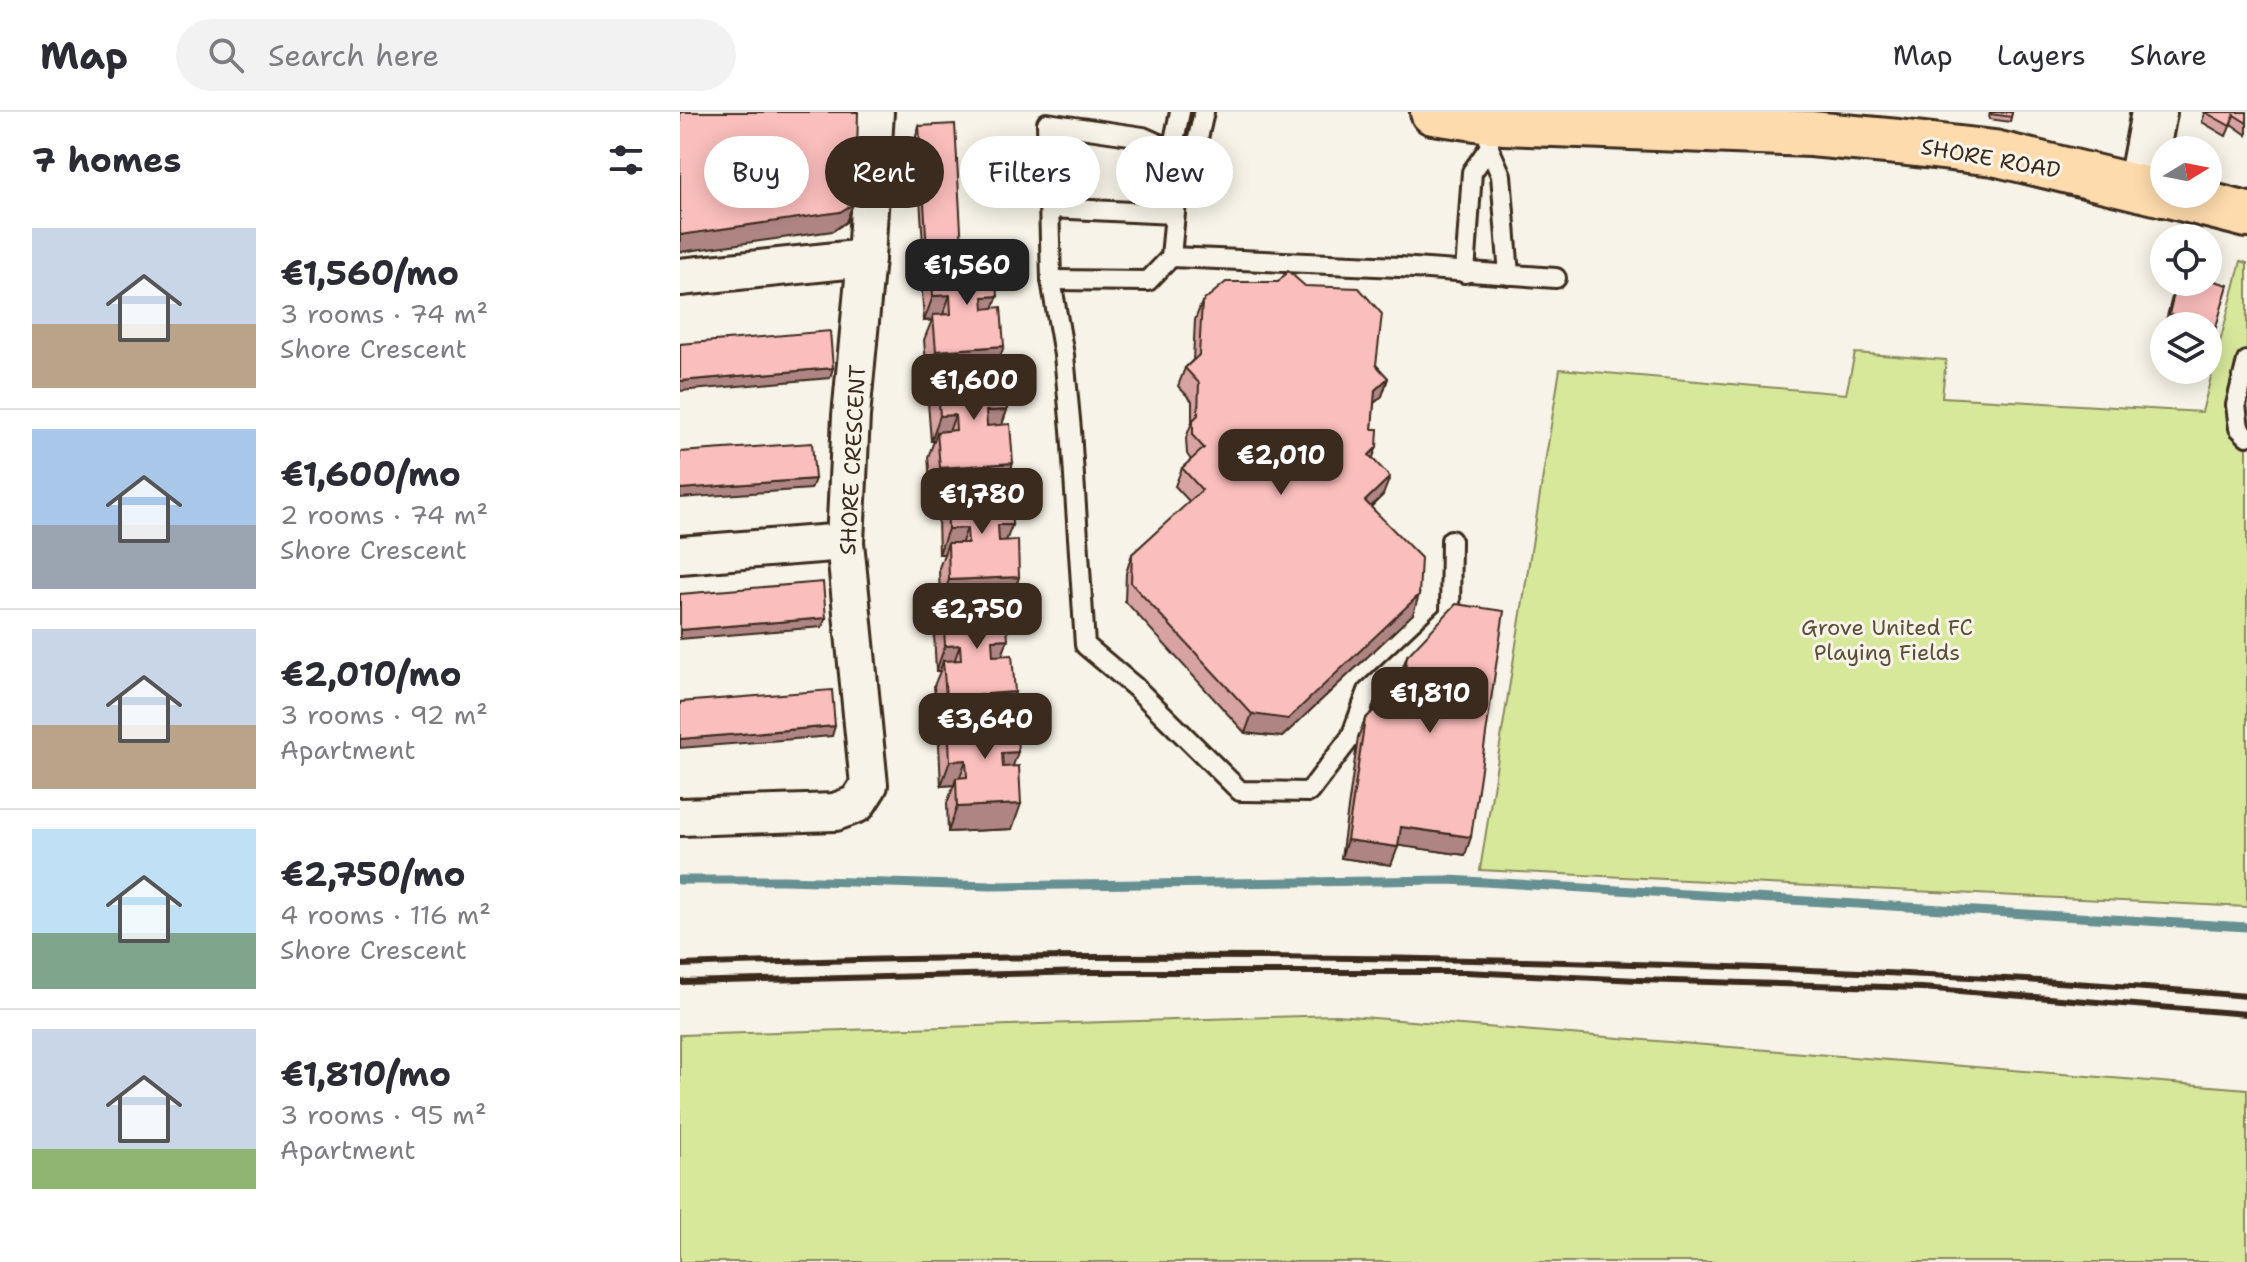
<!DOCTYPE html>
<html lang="en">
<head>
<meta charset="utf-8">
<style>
  :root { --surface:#fff; --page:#f2f2f3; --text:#2b2b33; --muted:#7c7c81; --line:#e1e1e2; --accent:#3b2a1e }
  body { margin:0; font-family:"Shantell Sans",sans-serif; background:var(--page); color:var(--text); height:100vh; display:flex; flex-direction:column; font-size:30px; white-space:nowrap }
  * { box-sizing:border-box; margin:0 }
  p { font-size:26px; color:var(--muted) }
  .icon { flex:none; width:44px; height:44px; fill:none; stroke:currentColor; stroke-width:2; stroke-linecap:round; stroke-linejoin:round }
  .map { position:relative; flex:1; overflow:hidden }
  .side { display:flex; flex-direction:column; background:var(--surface); width:680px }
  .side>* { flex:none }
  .top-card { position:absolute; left:24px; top:24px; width:760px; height:72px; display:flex; gap:16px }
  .needle { width:52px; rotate:80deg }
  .fabs { position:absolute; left:1470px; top:24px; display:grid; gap:16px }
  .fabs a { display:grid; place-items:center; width:72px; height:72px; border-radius:50%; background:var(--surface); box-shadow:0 4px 20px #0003; font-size:40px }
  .price { position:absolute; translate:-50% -68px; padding:0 18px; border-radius:16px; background:var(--accent); color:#fff; font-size:26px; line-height:52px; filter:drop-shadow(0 2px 4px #0008) }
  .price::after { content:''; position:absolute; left:50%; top:48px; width:24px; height:18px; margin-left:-12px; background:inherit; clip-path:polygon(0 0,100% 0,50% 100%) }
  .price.on { background:#222; color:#fff }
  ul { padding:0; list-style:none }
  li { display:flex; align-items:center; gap:24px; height:200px; padding:0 32px }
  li+li { border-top:2px solid var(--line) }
  li span { display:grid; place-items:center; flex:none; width:224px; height:160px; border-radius:0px; color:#555 }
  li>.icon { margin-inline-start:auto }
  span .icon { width:96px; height:96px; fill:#fffc; stroke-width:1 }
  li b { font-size:34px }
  h2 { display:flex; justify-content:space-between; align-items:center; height:96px; padding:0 32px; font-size:34px }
  .chip { padding:0 28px; border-radius:36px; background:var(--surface); box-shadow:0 4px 20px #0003; font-size:28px; line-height:72px }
  .chip.on { background:var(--accent); color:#fff }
  header { display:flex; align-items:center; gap:48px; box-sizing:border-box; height:112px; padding:0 40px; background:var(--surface); border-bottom:2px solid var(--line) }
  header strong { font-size:38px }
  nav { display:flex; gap:44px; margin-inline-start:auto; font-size:28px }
  .search { width:560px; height:72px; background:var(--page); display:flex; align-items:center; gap:20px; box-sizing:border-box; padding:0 28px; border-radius:44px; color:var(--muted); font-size:30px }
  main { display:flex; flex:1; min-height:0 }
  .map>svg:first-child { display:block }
  .green { fill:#d7e89b; stroke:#89895c; stroke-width:2 }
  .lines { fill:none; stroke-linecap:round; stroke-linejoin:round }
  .stream { stroke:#669091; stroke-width:9 }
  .service-casing { stroke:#3b2a1e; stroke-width:24 }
  .minor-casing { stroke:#3b2a1e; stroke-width:42 }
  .tertiary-casing { stroke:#3b2a1e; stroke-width:50 }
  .primary-casing { stroke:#3b2a1e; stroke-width:50 }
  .service { stroke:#f7f3e8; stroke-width:18 }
  .minor { stroke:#f7f3e8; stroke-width:36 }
  .tertiary { stroke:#f7f3e8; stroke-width:44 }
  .primary { stroke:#fedbac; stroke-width:44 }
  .rail { stroke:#3b2a1e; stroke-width:6 }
  .wall { fill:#d7a3a2; stroke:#3b2a1e; stroke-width:2 }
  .shaded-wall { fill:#af8584; stroke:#3b2a1e; stroke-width:2 }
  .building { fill:#fabebc; stroke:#3b2a1e; stroke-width:2 }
  .labels { text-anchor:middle; stroke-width:6; stroke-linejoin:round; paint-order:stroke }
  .street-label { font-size:22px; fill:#3b2a1e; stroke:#f7f3e8 }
  .park-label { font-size:22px; fill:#5a5037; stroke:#f7f3e8 }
</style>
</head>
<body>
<header>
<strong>Map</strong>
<div class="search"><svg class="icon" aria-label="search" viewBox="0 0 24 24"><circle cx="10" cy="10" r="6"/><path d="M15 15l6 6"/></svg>Search here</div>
<nav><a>Map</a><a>Layers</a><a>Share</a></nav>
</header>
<main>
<section class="side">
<h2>7 homes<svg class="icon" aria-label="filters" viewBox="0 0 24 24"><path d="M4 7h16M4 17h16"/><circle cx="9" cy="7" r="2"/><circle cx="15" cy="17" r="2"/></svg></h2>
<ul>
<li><span style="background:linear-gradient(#c9d6e8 60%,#b9a48a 0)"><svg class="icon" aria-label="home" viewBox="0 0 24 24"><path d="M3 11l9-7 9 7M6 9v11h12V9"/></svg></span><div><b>€1,560/mo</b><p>3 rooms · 74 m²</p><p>Shore Crescent</p></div></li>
<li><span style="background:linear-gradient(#a9c7e8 60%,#9aa5b1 0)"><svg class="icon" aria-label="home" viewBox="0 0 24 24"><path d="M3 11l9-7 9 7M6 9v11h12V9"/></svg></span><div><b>€1,600/mo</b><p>2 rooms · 74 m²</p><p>Shore Crescent</p></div></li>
<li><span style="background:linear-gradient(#c9d6e8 60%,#b9a48a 0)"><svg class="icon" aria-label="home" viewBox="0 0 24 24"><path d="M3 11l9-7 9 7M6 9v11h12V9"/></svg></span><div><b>€2,010/mo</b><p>3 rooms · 92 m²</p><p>Apartment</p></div></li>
<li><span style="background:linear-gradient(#bfe0f5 65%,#7fa58c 0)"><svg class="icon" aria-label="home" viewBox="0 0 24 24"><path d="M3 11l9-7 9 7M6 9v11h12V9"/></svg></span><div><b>€2,750/mo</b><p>4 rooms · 116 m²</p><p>Shore Crescent</p></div></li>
<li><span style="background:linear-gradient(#c9d6e8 75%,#8fb573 0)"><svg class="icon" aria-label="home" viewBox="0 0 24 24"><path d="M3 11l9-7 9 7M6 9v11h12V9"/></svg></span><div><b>€1,810/mo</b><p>3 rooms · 95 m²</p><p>Apartment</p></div></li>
</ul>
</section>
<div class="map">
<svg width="1567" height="1150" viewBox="0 0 1567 1150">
  <rect width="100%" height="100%" fill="#f7f3e8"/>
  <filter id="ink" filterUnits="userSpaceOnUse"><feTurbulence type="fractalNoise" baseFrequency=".0125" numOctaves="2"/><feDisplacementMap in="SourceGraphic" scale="16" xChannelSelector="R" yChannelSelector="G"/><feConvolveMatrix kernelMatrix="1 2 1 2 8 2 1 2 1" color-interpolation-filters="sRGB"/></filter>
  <g filter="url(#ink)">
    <g class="green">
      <polygon points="1561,149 1567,151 1567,795 800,758 880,257 1166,282 1175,241 1266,248 1262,285 1522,300"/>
      <polygon points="657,903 1567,977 1567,1150 0,1150 0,923"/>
    </g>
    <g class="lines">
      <polyline class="stream" points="0,768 104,768 311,774 769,768 1567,815"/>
      <g class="service-casing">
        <g id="service">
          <polyline points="810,9 809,36 821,63 829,163"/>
          <polyline points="492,38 463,25 367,11 371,168 384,243 391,318 405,533 455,575 560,679 629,680 671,625 688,579 770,502 771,428"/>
          <polyline points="497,79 514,44 524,0"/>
          <polyline points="370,96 493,102"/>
          <polyline points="491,145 719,155 876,166"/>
          <polyline points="785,161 792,60 809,36"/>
          <polyline points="371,168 468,169 491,145 497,79 492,38 500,0"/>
          <polyline points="1567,249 1556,293 1559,316 1567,324"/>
        </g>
      </g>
      <g class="minor-casing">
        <g id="minor">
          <polyline points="0,165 186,146"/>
          <polyline points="0,443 165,430"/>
          <polyline points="0,705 155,700 177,692 189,673 165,430 171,304 186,146 195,0"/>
        </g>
      </g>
      <g class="tertiary-casing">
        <polyline id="tertiary" points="1460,76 1474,0"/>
      </g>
      <g class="primary-casing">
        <g id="primary">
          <polyline points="753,0 824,10 1131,22 1218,30 1314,41 1484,82"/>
          <polyline points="1485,82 1567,103"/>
        </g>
      </g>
      <use href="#service" class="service"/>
      <use href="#minor" class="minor"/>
      <use href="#tertiary" class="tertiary"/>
      <use href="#primary" class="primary"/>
      <g class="rail">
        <path d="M0,853C318,842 635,842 953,852C1158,858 1363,866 1567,884"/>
        <polyline points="0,870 408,860 785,860 958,868 1242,876 1567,902"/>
      </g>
    </g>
    <g class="wall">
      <polygon points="1310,0 1332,0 1330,10 1309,7"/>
      <polygon points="1525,0 1567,0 1567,23 1551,12 1546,24 1522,10"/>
      <polygon points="239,14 282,136 279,145 244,148 236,24"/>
      <polygon points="251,155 313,196 315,259 247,264 244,228 252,208 244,209 242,180"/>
      <polygon points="1496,170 1528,170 1536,215 1532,225 1528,224 1528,214 1494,214 1485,212"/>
      <polygon points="522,190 696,253 708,266 702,284 694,291 692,317 693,347 703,383 691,395 733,502 602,625 565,621 445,489 446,461 452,442 510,390 495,374 502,356 511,348 507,342 506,326 512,310 512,289 498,274 505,256 513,248 515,208"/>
      <polygon points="257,267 327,298 322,313 333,351 324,375 251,381 248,345 254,329 251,329 248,291"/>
      <polygon points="267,381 332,413 326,428 339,465 330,490 260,493 259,456 264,442 259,442 258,406"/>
      <polygon points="263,496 328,527 322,544 335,580 326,605 333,654 332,717 268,720 267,691 274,673 261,674 259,633 268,609 257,609 254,574 260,559 256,559 254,521"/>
      <polygon points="727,544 785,743 718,733 711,753 661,746 678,625 685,607 719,575 720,563"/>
    </g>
    <g class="shaded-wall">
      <polygon points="173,92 166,110 153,119 0,140 0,123"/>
      <polygon points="282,136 279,145 244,148 247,138"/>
      <polygon points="270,183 261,208 253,203 252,208 244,209 253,184"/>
      <polygon points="318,184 308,209 294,210 303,185"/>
      <polygon points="324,234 315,259 247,264 256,239"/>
      <polygon points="153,256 150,266 0,279 0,269"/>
      <polygon points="708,266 702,284 689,296 695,278"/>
      <polygon points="327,298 318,323 297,324 306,299"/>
      <polygon points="275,303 266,328 257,320 254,329 251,329 260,304"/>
      <polygon points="697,335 690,353 689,343"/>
      <polygon points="333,351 324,375 251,381 260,356"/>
      <polygon points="710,365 703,383 678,407 685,389"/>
      <polygon points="135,367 131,377 0,386 0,377"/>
      <polygon points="318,413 332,413 323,437 309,438"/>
      <polygon points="287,416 278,441 268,431 264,442 259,442 268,417"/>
      <polygon points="339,465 330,490 260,493 269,468"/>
      <polygon points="739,483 733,502 602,625 565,621 572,602"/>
      <polygon points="146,506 142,515 0,527 0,518"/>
      <polygon points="328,527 319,552 303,553 312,528"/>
      <polygon points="280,533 271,558 263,549 260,559 256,559 265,534"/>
      <polygon points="335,580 326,605 257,609 266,585"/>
      <polygon points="155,614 152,624 0,636 0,627"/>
      <polygon points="338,640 329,665 313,666 322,641"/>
      <polygon points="286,648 277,673 276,666 274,673 261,674 270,649"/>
      <polygon points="341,692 332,717 268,720 277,695"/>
      <polygon points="721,715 791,725 785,743 714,733"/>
      <polygon points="667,728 718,735 711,753 661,746"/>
    </g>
    <g class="building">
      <polygon points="0,0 178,0 176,81 173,92 160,100 0,123"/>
      <polygon points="1311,0 1332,0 1331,5 1310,2"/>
      <polygon points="1525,0 1567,0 1567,11 1554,3 1550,14"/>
      <polygon points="275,12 282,136 247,138 239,14"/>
      <polygon points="315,150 318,184 303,185 304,197 321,195 324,234 256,239 253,203 271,202 270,183 253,184 251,155"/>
      <polygon points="608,159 625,174 679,176 702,202 696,253 708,266 695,278 692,317 698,317 697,335 689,343 710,365 685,389 741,446 739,483 608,607 572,602 451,471 452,442 522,378 502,356 524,336 513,324 513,308 518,303 519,271 505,256 519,243 522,190 546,170 598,170"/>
      <polygon points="1528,167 1548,173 1536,215 1489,202 1497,170 1528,170"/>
      <polygon points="150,219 153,256 0,269 0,232"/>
      <polygon points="324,262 327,298 306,299 307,314 330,312 333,351 260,356 257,320 276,318 275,303 260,304 257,267"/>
      <polygon points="132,331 135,367 0,377 0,340"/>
      <polygon points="331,379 332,413 318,413 319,429 338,428 339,465 269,468 268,431 288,431 287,416 268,417 267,381"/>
      <polygon points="143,470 146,506 0,518 0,482"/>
      <polygon points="325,492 328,527 312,528 313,544 332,543 335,580 266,585 263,549 281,548 280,533 265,534 263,496"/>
      <polygon points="776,492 824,499 791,725 721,715 718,735 667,728 685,607 723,571 727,544"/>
      <polygon points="152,578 155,614 0,627 0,590"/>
      <polygon points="336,605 338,640 322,641 323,655 339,654 341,692 277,695 276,666 287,665 286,648 270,649 268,608"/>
    </g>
  </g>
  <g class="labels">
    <g class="street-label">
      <text transform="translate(1311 46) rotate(10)" y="8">SHORE ROAD</text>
      <text transform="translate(172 348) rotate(-87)" y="8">SHORE CRESCENT</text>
    </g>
    <g class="park-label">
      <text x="1207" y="523">Grove United FC<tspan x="1207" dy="25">Playing Fields</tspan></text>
    </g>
  </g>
</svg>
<div class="fabs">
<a><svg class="needle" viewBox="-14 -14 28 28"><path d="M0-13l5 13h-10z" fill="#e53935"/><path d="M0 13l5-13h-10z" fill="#7c7c81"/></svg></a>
<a><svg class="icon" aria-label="locate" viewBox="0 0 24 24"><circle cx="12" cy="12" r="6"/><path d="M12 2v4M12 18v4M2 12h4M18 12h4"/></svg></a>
<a><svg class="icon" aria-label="layers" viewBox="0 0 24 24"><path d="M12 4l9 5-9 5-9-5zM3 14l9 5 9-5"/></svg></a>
</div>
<b class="price on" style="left:287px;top:195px">€1,560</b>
<b class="price" style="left:294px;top:310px">€1,600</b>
<b class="price" style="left:601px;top:385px">€2,010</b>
<b class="price" style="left:302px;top:424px">€1,780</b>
<b class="price" style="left:297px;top:539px">€2,750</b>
<b class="price" style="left:750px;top:623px">€1,810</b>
<b class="price" style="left:305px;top:649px">€3,640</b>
<div class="top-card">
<a class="chip">Buy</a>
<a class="chip on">Rent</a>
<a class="chip">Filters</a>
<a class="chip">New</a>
</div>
</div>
</main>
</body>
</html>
